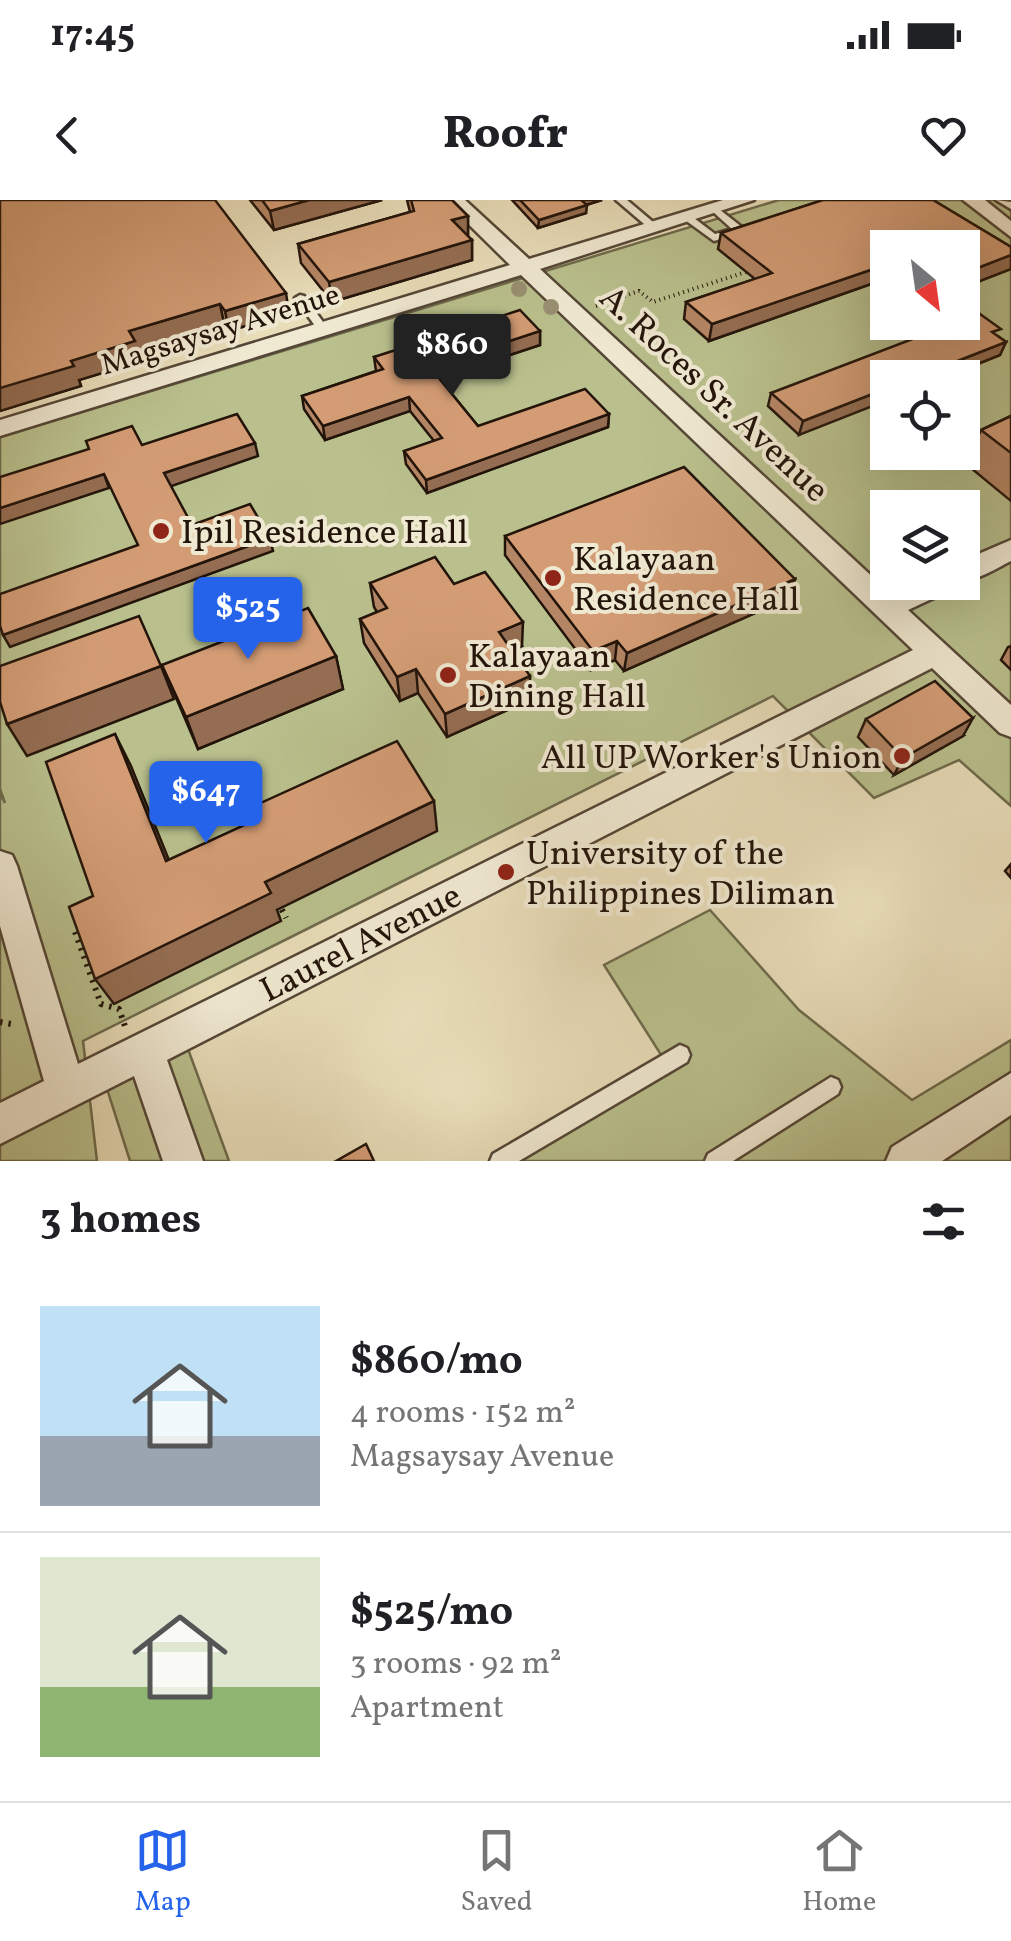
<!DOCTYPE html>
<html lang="en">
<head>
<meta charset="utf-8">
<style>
  :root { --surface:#fff; --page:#f2f2f2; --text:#202124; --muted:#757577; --line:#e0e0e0; --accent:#2563eb }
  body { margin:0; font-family:Vollkorn,serif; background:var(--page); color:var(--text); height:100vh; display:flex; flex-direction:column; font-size:38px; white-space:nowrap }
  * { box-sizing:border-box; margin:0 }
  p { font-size:32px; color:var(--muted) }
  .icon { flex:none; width:55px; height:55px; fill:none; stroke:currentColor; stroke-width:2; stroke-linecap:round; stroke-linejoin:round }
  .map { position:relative; height:961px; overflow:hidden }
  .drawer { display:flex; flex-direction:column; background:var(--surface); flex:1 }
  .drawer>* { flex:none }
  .needle { width:65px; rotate:151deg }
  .fabs { position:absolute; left:870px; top:30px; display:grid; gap:20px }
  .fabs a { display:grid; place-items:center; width:110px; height:110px; border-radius:0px; background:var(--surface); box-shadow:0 10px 40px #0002; font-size:50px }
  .price { position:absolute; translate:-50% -85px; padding:0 22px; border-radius:10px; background:var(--accent); color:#fff; font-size:32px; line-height:65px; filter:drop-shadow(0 2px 5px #0008) }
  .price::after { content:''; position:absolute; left:50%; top:60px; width:30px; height:22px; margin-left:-15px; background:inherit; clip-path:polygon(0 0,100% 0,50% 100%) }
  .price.selected { background:#222; color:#fff }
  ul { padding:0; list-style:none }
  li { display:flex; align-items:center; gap:30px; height:250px; padding:0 40px }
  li+li { border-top:2px solid var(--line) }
  li span { display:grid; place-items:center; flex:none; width:280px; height:200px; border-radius:0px; color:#555 }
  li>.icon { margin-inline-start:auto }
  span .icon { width:120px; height:120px; fill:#fffc; stroke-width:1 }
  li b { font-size:42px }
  h2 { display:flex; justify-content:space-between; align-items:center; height:120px; padding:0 40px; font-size:42px }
  .status { display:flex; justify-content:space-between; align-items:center; height:70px; padding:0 50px; background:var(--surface); direction:ltr }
  .status svg { height:28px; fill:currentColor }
  header { display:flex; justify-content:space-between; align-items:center; height:130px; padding:0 40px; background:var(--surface); font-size:45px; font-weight:800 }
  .dock { display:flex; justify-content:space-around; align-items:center; height:140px; border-top:2px solid var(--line); background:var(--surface); font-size:28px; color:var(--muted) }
  .dock a { display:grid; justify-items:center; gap:5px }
  .dock .selected { color:var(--accent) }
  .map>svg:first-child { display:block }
  .green { fill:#b9c08d; stroke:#6e6a4c; stroke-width:2.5; fill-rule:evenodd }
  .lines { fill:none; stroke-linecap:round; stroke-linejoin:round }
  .service-casing { stroke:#544636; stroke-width:5 }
  .minor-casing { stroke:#544636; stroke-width:5 }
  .path-far1 { stroke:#23140a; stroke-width:4; stroke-dasharray:1 4; stroke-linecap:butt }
  .path { stroke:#23140a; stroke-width:6; stroke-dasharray:2.5 6; stroke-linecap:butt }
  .service { fill:#f0e9d2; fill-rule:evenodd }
  .minor { fill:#f0e9d2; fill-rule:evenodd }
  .tree { fill:#998f72 }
  .wall { fill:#b58665; stroke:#23140a; stroke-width:2.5 }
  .shaded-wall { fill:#946d52; stroke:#23140a; stroke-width:2.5 }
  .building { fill:#d39c75; stroke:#23140a; stroke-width:2.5 }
  .poi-dot { fill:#8f2418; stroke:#f0e9d2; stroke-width:4 }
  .labels { text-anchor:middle; stroke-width:8; stroke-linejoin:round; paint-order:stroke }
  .far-street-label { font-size:30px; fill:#23140a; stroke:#f0e9d2 }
  .street-label { font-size:35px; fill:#23140a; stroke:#f0e9d2 }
  .poi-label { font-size:35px; fill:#23140a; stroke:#f0e9d2; text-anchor:start }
</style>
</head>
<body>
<div class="status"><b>17:45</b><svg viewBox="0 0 49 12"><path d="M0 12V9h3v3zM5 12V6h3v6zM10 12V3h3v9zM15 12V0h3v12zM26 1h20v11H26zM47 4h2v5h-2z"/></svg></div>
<header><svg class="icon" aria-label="back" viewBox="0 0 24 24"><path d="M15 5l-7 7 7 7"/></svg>Roofr<svg class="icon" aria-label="heart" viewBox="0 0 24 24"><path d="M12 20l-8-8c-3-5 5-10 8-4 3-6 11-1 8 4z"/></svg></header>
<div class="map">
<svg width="1011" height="961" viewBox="0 0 1011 961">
  <rect width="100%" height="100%" fill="#e8ddb9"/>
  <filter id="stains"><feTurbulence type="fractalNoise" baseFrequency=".002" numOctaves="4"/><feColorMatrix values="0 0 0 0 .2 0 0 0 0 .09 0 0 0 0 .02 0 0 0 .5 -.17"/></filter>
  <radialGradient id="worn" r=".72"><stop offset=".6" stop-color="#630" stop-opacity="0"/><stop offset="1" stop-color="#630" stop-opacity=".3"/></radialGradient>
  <g class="green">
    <path d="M779,0H1011V606L959,560L874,598L773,496L83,841L97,961H0V594L5,603L0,589V237ZM888,48H962V122H888ZM888,178H962V252H888ZM888,308H962V382H888Z"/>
    <polygon points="710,710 799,810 912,900 1011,840 1011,961 516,961 672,872 604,765"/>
    <polygon points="188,849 229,961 130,961 107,889"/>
  </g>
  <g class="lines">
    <g class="service-casing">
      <g id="service">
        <polygon points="616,0 627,0 659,27 650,29"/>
        <polygon points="996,0 1011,2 1011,9"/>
        <polygon points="715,6 743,28 743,32 714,41 681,17 690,15 715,34 732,29 712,11 712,7"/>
        <polygon points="300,95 304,96 326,126 326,130 318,130 295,98"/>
        <polygon points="680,845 687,848 690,855 687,862 519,961 490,961 493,954"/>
        <polygon points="831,877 838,880 841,887 838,894 733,961 705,961 708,954"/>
      </g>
    </g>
    <g class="minor-casing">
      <g id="minor">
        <polygon points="444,0 465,0 529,59 723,0 754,0 540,69 891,394 916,382 957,382 953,389 908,410 1011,505 1011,537 1000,533 932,468 167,860 203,961 163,961 134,876 0,944 0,903 44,881 0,726 0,651 12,655 17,666 78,864 913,450 521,75 0,236 0,220 510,65"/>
        <polygon points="963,0 985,0 1011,21 1011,37"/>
        <path d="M1011,340V361C995,369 978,380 960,382L962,361Z"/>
        <polygon points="1011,873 1011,915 942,961 886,961 892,947"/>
      </g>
    </g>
    <polyline class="path-far1" points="596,106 639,91 653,102 749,71"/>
    <g class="path">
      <polyline points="278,702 286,718"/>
      <polyline points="79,727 74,729 101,804 119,809 126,829"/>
      <polyline points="0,822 16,825"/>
    </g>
    <use href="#service" class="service"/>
    <use href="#minor" class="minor"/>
  </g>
  <g class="tree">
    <circle cx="519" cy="89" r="8"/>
    <circle cx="551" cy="107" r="8"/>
  </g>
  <g class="wall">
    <polygon points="0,0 289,113 229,131 224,123 138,150 142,161 79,180 81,186 0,211"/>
    <polygon points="250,0 382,0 274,30"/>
    <polygon points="407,0 452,0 468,16 468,35 467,36 472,40 472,60 332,102 301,63 298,44 410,12"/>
    <polygon points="512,0 602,0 586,5 586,13 538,28"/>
    <polygon points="823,0 933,0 1011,47 1011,69 962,88 962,48 888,48 888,78 709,141 684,119 686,102 755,79 718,49 721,33"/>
    <polygon points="540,131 540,145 439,178 478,226 609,214 608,227 427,293 406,264 404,251 434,241 410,211 325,240 304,209 302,196 376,171 374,157"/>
    <polygon points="998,136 1006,142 1000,155 943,178 888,178 799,235 768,206 771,193"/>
    <polygon points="1011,216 1011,301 966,264 981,230"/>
    <polygon points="505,336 795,379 789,398 624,471 615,460 591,470 505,355"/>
    <polygon points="370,383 454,384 522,446 512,451 530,500 447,537 418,493 400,501 364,443 360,419 377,412 374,407"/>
    <polygon points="1011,446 1011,470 1001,460 1008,447"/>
    <polygon points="336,456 343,489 198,549 162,465"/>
    <polygon points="866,519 963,536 894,575 858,537"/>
    <polygon points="1011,664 1011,678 1005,671"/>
  </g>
  <g class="shaded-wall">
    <polygon points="309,0 382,0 274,30 270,11"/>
    <polygon points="579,0 602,0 579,7"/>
    <polygon points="587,5 586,13 538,28 539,20"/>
    <polygon points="468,16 468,35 452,40 452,20"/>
    <polygon points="472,40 472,60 332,102 329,82"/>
    <polygon points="1011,55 1011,69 962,88 962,74"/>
    <polygon points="888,64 888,78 709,141 712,124"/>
    <polygon points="286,93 289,113 229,131 225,111"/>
    <polygon points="220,104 224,123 138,150 142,161 79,180 81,186 0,211 0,188 71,161 129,131"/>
    <polygon points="540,131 540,145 431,181 430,167"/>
    <polygon points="1006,142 1000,155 943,178 914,178"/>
    <polygon points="888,188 888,200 799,235 803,221"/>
    <polygon points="409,197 410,211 325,240 323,226"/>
    <polygon points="609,214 608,227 427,293 426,280"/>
    <polygon points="255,243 258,256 169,287 164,273"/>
    <polygon points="104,274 109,288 0,324 0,308"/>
    <polygon points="270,338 273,351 10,447 3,435"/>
    <polygon points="795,379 789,398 624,471 627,453"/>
    <polygon points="523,422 522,446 499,457 499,432"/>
    <polygon points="617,441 615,460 591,470 593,451"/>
    <polygon points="336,456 343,489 198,549 186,517"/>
    <polygon points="161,466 174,499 27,556 7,524"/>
    <polygon points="416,469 418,493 400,501 397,477"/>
    <polygon points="530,476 530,500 447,537 445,514"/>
    <polygon points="973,518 963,536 894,575 903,558"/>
    <polygon points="115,534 131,566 181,690 166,661"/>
    <polygon points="434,601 437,631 277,710 281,721 114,804 95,779 265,682"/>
  </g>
  <g class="building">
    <polygon points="0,0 215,0 286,93 225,111 220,104 129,131 135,141 71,161 74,166 0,188"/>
    <polygon points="262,0 309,0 270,11"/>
    <polygon points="411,0 452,0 468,16 452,20 472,40 329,82 298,44 414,11"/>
    <polygon points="520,0 581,0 587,5 539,20"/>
    <polygon points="823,0 933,0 1011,47 1011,55 962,74 962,48 888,48 888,64 712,124 686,102 772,73 721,33"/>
    <polygon points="520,110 540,131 430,167 478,226 585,189 609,214 426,280 404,251 442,238 409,197 323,226 302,196 383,169 374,157"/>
    <polygon points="980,114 1001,129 992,132 1006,142 914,178 888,178 888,188 803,221 771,193 957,122 962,122 962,120"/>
    <polygon points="237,214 255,243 164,273 192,325 250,304 270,338 3,435 0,426 0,394 138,345 104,274 0,308 0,277 89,249 86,241 132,226 142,245"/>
    <polygon points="1011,216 1011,253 981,230"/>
    <polygon points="684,267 795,379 627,453 617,441 593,451 505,336"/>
    <polygon points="435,357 454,384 485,372 523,422 499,432 530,476 445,514 416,469 397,477 360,419 387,408 370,383"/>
    <polygon points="308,408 336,456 186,517 162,465"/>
    <polygon points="139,416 161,466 7,524 0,502 0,466"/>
    <polygon points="935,481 973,518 903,558 866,519"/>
    <polygon points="115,534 166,661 249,623 243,611 397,541 434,601 265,682 271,693 95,779 69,707 93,696 46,562"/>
    <polygon points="366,944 374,961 336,961"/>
  </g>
  <g class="poi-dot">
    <circle cx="161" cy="331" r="10"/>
    <circle cx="553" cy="378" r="10"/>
    <circle cx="448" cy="475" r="10"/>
    <circle cx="902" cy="556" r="10"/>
    <circle cx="506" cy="672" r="10"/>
  </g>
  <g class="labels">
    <g class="far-street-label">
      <text transform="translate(220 129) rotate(-17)" y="10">Magsaysay Avenue</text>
    </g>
    <g class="street-label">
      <text transform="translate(715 193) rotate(43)" y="12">A. Roces Sr. Avenue</text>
      <text transform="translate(360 742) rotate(-27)" y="12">Laurel Avenue</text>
    </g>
    <g class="poi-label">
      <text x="181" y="343">Ipil Residence Hall</text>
      <text x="573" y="370">Kalayaan<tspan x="573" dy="40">Residence Hall</tspan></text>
      <text x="468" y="467">Kalayaan<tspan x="468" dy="40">Dining Hall</tspan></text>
      <text x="882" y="568" text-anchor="end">All UP Worker's Union</text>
      <text x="526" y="664">University of the<tspan x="526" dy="40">Philippines Diliman</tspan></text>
    </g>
  </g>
  <rect width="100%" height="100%" filter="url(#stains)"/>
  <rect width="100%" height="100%" fill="url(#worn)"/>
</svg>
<div class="fabs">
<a><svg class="needle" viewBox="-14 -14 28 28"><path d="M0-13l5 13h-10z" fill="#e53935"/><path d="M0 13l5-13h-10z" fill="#757577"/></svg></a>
<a><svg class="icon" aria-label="locate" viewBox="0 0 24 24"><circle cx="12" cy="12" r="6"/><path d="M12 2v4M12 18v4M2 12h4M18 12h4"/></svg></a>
<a><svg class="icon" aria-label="layers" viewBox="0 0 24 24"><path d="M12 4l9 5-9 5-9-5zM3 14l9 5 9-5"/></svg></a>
</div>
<b class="price selected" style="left:452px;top:199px">$860</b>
<b class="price" style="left:248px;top:462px">$525</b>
<b class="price" style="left:206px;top:646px">$647</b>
</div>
<section class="drawer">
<h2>3 homes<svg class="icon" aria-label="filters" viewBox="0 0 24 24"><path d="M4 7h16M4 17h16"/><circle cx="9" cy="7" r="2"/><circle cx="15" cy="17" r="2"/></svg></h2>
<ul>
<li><span style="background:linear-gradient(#bfe0f5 65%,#9aa5b1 0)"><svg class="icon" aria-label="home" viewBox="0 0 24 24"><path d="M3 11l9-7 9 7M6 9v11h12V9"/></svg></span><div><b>$860/mo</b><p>4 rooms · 152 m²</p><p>Magsaysay Avenue</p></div></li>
<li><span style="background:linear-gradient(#dfe7d0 65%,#8fb573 0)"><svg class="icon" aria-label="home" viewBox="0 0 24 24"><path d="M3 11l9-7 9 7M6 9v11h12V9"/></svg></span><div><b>$525/mo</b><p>3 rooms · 92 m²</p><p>Apartment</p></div></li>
</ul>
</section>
<nav class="dock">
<a class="selected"><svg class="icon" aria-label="map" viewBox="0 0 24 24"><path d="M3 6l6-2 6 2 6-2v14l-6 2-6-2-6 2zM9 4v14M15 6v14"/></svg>Map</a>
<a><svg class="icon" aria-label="saved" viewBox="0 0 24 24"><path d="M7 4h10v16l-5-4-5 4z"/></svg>Saved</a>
<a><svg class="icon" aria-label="home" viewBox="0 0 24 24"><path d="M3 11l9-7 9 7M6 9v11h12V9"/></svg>Home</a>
</nav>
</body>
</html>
